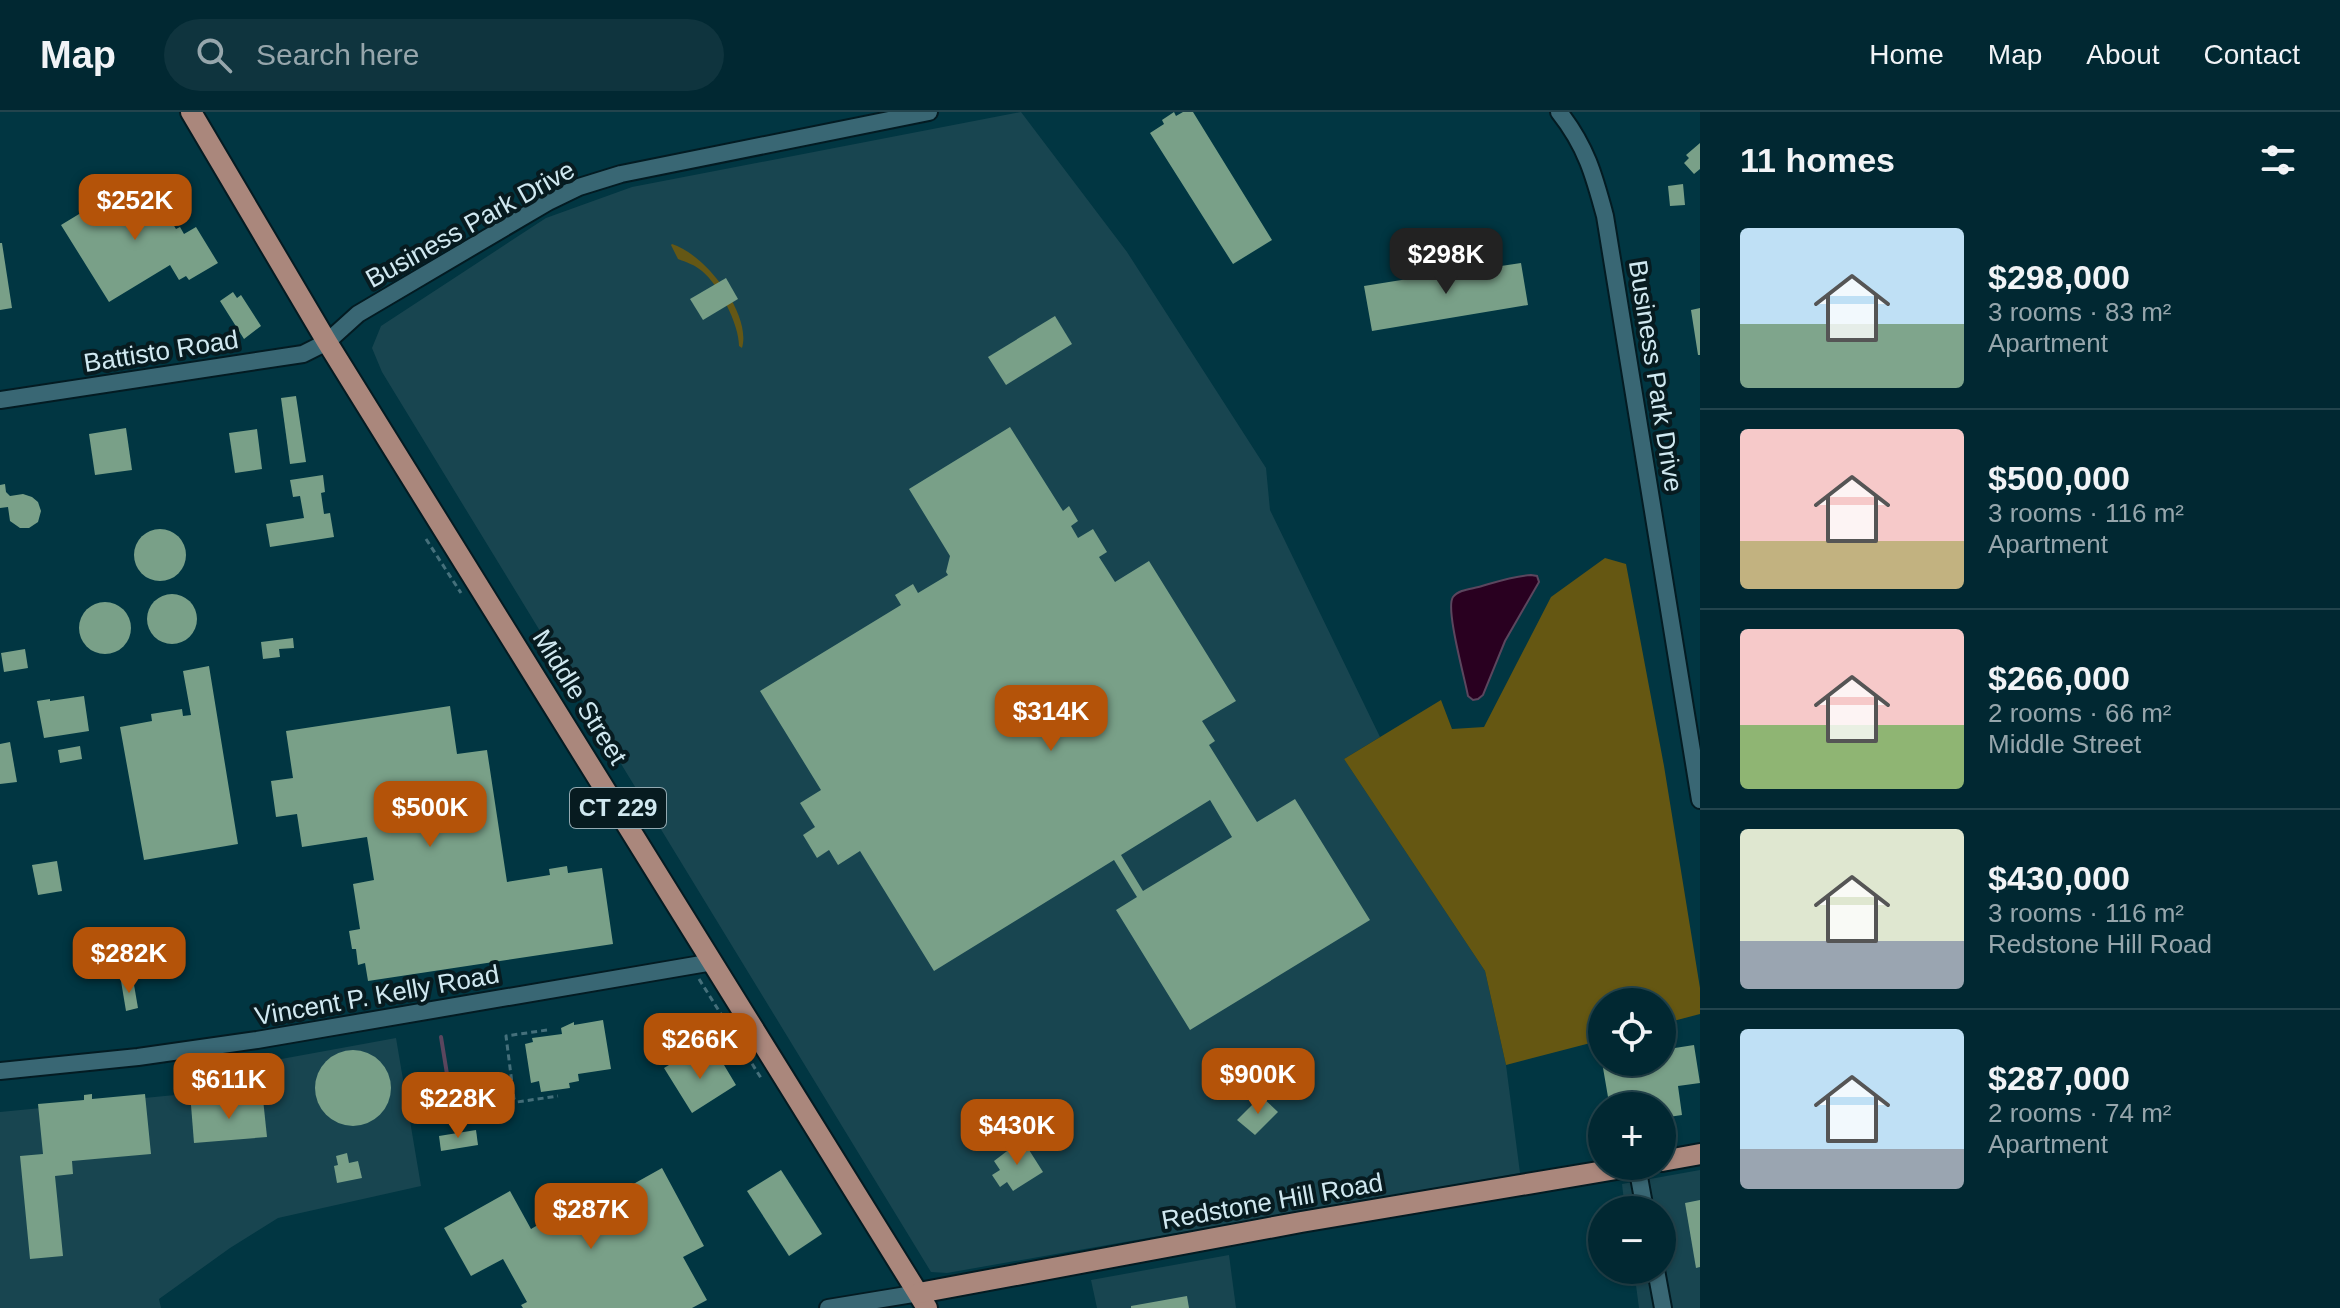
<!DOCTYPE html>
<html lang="en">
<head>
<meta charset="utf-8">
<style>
  :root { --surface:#012832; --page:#0f343e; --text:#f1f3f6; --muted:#96a6ac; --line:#23444d; --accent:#b45309 }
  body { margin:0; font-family:Arial,sans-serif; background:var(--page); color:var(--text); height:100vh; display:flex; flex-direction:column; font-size:30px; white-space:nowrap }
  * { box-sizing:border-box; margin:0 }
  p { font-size:26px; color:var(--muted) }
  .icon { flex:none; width:44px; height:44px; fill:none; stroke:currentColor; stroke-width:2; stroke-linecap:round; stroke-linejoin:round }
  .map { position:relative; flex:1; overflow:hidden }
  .side { display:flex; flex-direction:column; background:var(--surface); width:640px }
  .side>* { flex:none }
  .tools { position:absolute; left:1588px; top:876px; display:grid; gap:16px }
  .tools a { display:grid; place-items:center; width:88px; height:88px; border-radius:50%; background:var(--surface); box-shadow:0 2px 6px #0004,0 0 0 2px var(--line); font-size:40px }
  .price { position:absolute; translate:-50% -68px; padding:0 18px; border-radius:16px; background:var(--accent); color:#fff; font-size:26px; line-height:52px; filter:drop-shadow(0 2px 4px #0008) }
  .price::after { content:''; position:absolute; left:50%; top:48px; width:24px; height:18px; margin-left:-12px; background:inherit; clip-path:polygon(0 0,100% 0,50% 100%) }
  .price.selected { background:#222; color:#fff }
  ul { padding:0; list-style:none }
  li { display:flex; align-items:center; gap:24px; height:200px; padding:0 40px }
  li+li { border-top:2px solid var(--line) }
  li span { display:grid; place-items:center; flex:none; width:224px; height:160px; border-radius:8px; color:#555 }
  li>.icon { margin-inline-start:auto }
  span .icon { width:96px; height:96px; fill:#fffc; stroke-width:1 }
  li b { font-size:34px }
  h2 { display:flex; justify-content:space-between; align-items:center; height:96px; padding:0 40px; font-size:34px }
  header { display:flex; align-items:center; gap:48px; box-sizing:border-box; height:112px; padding:0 40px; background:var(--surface); border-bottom:2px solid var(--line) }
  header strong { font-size:38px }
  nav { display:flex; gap:44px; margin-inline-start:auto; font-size:28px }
  .search { width:560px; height:72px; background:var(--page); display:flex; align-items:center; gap:20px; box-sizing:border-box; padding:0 28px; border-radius:44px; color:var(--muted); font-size:30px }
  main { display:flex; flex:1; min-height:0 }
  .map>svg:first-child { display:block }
  .built { fill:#184550 }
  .green { fill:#645715 }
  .forest { fill:#655712 }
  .water { fill:#290020; stroke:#5b465e; stroke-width:2 }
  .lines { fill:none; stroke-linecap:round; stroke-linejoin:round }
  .stream { stroke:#5b465e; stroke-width:4 }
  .building { fill:#79a088; fill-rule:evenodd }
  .minor-casing { stroke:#031b22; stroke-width:20 }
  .major-casing { stroke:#031b22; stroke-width:24 }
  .path { stroke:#45707b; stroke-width:3; stroke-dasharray:6 4; stroke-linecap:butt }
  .minor { stroke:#396774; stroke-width:16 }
  .major { stroke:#aa877c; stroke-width:20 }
  .labels { text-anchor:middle; stroke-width:8; stroke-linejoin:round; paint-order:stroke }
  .shield { fill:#071b20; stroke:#94aab2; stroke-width:2 }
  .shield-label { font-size:24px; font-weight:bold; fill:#d0e8f0 }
  .street-label { font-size:26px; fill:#d0e8f0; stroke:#071b20 }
</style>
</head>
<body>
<header>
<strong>Map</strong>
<div class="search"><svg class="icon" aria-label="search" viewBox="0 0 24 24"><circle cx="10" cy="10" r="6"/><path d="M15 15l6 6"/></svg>Search here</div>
<nav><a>Home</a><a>Map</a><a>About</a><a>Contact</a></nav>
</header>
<main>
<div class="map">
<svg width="1700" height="1196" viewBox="0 0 1700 1196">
  <rect width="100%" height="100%" fill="#013642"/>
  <g class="built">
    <polygon points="1021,0 1127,140 1266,356 1270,398 1380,625 1344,647 1485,859 1506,953 1520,1061 947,1161 931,1160 382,260 372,236 381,214 546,106 632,75"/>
    <polygon points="396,926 421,1074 278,1106 230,1136 159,1187 161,1196 0,1196 0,1000 206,980 205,961"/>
    <polygon points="1700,1058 1700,1196 1639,1196 1634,1158 1662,1158 1662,1098 1625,1098 1622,1072"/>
    <polygon points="1229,1143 1236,1196 1097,1196 1091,1168"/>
  </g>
  <path class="green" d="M672,132C705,142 752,202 742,236L739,234C739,212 719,173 702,159C695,153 686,150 678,147L671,133Z"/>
  <polygon class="forest" points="1605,446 1626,452 1664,654 1700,876 1700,902 1662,912 1662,890 1602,890 1602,928 1506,953 1485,859 1344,647 1441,588 1452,617 1484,615 1551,485"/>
  <path class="water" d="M1531,463L1537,464L1539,470L1505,529L1483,583L1478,587L1473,588L1468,584C1465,567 1445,496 1453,485C1459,477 1473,477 1482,474C1499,469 1514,464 1531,463Z"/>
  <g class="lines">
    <polyline class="stream" points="441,925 453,999"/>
  </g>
  <g class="building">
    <polygon points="1174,0 1176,4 1183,0 1193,0 1272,128 1233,152 1150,21 1164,12 1162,8"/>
    <polygon points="1700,31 1700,57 1694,62 1684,51 1689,46 1686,43"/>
    <polygon points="1683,72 1685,93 1670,94 1668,74"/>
    <polygon points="149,73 176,117 180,115 184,122 196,115 218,151 189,168 186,164 179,168 170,153 109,190 61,113 122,76 125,80 132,76 135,82"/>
    <polygon points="0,131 2,131 12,196 0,198"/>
    <polygon points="1521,151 1528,193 1372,219 1364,174 1501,152 1501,154"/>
    <polygon points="726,166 738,187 703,208 690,187"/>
    <polygon points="233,180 237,186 241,183 261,214 244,227 220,189"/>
    <polygon points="1700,196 1700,243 1698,243 1691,198"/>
    <polygon points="1055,204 1072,232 1006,273 988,245"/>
    <polygon points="296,284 306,350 290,352 281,286"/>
    <path d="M1010,315L1063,399L1069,394L1078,409L1071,414L1078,426L1093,417L1107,440L1099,445L1115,470L1149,449L1236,589L1202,609L1215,629L1209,633L1257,710L1295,687L1370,808L1190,918L1116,798L1137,785L1114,748L934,859L860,739L838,753L829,738L817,746L803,723L815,715L800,691L821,678L760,579L901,493L895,483L913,472L918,481L948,463L946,460L950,444L909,377ZM1210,688L1232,725L1143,779L1121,743Z"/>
    <polygon points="126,316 132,358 95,363 89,322"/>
    <polygon points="257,317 262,357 235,361 229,321"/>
    <polygon points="323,363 325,380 321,381 324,402 330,401 334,425 270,435 266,412 304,406 300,384 293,385 290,368"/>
    <polygon points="5,372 6,380 10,384 23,382 32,385 38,390 41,399 38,410 29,416 20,416 10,409 8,395 0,396 0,373"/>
    <circle cx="160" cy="443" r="26"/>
    <circle cx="172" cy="507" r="25"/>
    <circle cx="105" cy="516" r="26"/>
    <polygon points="293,526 294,536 279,537 280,545 263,547 261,530"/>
    <polygon points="25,537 28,556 4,560 1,541"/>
    <polygon points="209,554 238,732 144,748 120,615 152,609 151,602 182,597 183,604 191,603 183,559"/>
    <polygon points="84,584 89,619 44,626 37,589 50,587 50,589"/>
    <polygon points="450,594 457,642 487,638 507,770 550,763 549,757 567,754 568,761 602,756 613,832 368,869 365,851 358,853 356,837 352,837 349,819 360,817 353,772 374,768 367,725 302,735 297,702 276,705 271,669 293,666 286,619"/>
    <polygon points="10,630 17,670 0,672 0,632"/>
    <polygon points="80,634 82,647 60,651 58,638"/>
    <polygon points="57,749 62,779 38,783 32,753"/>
    <polygon points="133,867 138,896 126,899 121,869"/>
    <polygon points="603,908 611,957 578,962 579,969 569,971 570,976 541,980 539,969 531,971 525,932 533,930 532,926 562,922 561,916 574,910 574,913"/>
    <polygon points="1694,933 1700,971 1678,974 1682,1003 1662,1006 1662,994 1636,994 1634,981 1608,985 1602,950 1662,950 1662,938"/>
    <circle cx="353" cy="976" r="38"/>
    <polygon points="689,941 698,956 718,943 736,973 692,1001 664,956"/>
    <polygon points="92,982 92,987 145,982 151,1042 72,1049 73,1062 55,1064 63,1144 30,1147 20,1044 43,1042 38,992 84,988 84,983"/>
    <polygon points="1261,984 1278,1000 1255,1023 1237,1008"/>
    <polygon points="263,987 267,1025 194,1031 191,993"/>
    <polygon points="476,1018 478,1033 441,1039 439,1024"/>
    <polygon points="1024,1030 1043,1060 1013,1079 1007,1070 1000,1075 992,1063 1000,1058 994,1049 1015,1033 1016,1035"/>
    <polygon points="347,1041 349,1051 358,1049 362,1066 337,1071 334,1054 338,1053 336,1044"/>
    <polygon points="662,1056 704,1134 683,1145 707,1188 692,1196 523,1196 521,1193 527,1190 503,1147 471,1164 444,1116 510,1079 531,1117 548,1107 553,1117"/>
    <polygon points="781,1058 822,1122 789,1144 747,1079"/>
    <polygon points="1700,1088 1700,1155 1696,1156 1685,1091"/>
    <polygon points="1187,1184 1189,1196 1131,1196 1131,1194"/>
  </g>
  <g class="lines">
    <g class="minor-casing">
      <g id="minor">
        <path d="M1559,0C1586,34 1594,63 1605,104L1700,688"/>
        <polyline points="0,288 303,242 327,230 358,202 548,90 579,75 621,62 929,0"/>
        <polyline points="0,959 138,945 257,928 713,850"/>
        <polyline points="1637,1054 1645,1098"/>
        <polyline points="1656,1158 1663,1196"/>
        <polyline points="828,1196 919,1181"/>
      </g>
    </g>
    <g class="major-casing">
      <g id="major">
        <polyline points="191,0 327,230 927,1196"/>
        <polyline points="1662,1049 1700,1042"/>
        <polyline points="919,1181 1301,1110 1634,1054"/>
      </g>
    </g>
    <g class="path">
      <polyline points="426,427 461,481"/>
      <polyline points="699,867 761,966"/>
      <polyline points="547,918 506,924 514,987 517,990 558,984"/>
    </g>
    <use href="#minor" class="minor"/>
    <use href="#major" class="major"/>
  </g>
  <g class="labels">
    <rect class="shield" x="570" y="676" width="96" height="40" rx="6"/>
    <g class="shield-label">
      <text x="618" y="704">CT 229</text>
    </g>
    <g class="street-label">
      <text transform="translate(470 112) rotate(-29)" y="9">Business Park Drive</text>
      <text transform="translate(161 239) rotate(-9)" y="9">Battisto Road</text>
      <text transform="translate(1656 264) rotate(81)" y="9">Business Park Drive</text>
      <text transform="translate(580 585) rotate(58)" y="9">Middle Street</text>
      <text transform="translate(377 883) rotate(-10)" y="9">Vincent P. Kelly Road</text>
      <text transform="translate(1272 1089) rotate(-10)" y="9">Redstone Hill Road</text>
    </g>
  </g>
</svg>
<div class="tools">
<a><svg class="icon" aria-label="locate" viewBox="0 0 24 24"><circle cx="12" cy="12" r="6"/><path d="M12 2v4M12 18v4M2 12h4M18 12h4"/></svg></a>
<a>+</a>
<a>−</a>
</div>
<b class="price" style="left:135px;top:130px">$252K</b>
<b class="price selected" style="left:1446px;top:184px">$298K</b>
<b class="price" style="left:1051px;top:641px">$314K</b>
<b class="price" style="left:430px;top:737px">$500K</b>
<b class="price" style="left:129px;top:883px">$282K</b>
<b class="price" style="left:700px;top:969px">$266K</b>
<b class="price" style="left:1258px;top:1004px">$900K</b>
<b class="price" style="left:229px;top:1009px">$611K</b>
<b class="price" style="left:458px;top:1028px">$228K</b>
<b class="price" style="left:1017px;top:1055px">$430K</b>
<b class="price" style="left:591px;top:1139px">$287K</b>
</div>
<section class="side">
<h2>11 homes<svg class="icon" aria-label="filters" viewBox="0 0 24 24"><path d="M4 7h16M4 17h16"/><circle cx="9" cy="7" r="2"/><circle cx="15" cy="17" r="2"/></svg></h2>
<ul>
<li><span style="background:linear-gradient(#bfe0f5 60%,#7fa58c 0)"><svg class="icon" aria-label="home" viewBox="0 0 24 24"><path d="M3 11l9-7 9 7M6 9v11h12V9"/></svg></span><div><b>$298,000</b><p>3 rooms · 83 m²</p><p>Apartment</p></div></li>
<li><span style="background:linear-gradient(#f6c9c9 70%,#c2b280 0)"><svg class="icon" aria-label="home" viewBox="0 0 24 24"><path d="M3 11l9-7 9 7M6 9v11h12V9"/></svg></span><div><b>$500,000</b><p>3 rooms · 116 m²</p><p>Apartment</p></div></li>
<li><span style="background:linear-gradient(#f6c9c9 60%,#8fb573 0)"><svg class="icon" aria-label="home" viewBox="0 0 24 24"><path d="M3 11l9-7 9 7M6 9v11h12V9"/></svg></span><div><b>$266,000</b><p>2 rooms · 66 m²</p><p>Middle Street</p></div></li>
<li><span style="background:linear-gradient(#dfe7d0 70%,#9aa5b1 0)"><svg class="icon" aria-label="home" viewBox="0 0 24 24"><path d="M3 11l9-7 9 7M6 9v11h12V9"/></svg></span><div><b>$430,000</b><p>3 rooms · 116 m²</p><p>Redstone Hill Road</p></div></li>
<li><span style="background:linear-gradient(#bfe0f5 75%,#9aa5b1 0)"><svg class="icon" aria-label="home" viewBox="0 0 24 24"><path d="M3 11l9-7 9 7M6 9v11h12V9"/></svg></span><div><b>$287,000</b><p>2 rooms · 74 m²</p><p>Apartment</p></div></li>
</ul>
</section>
</main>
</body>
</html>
